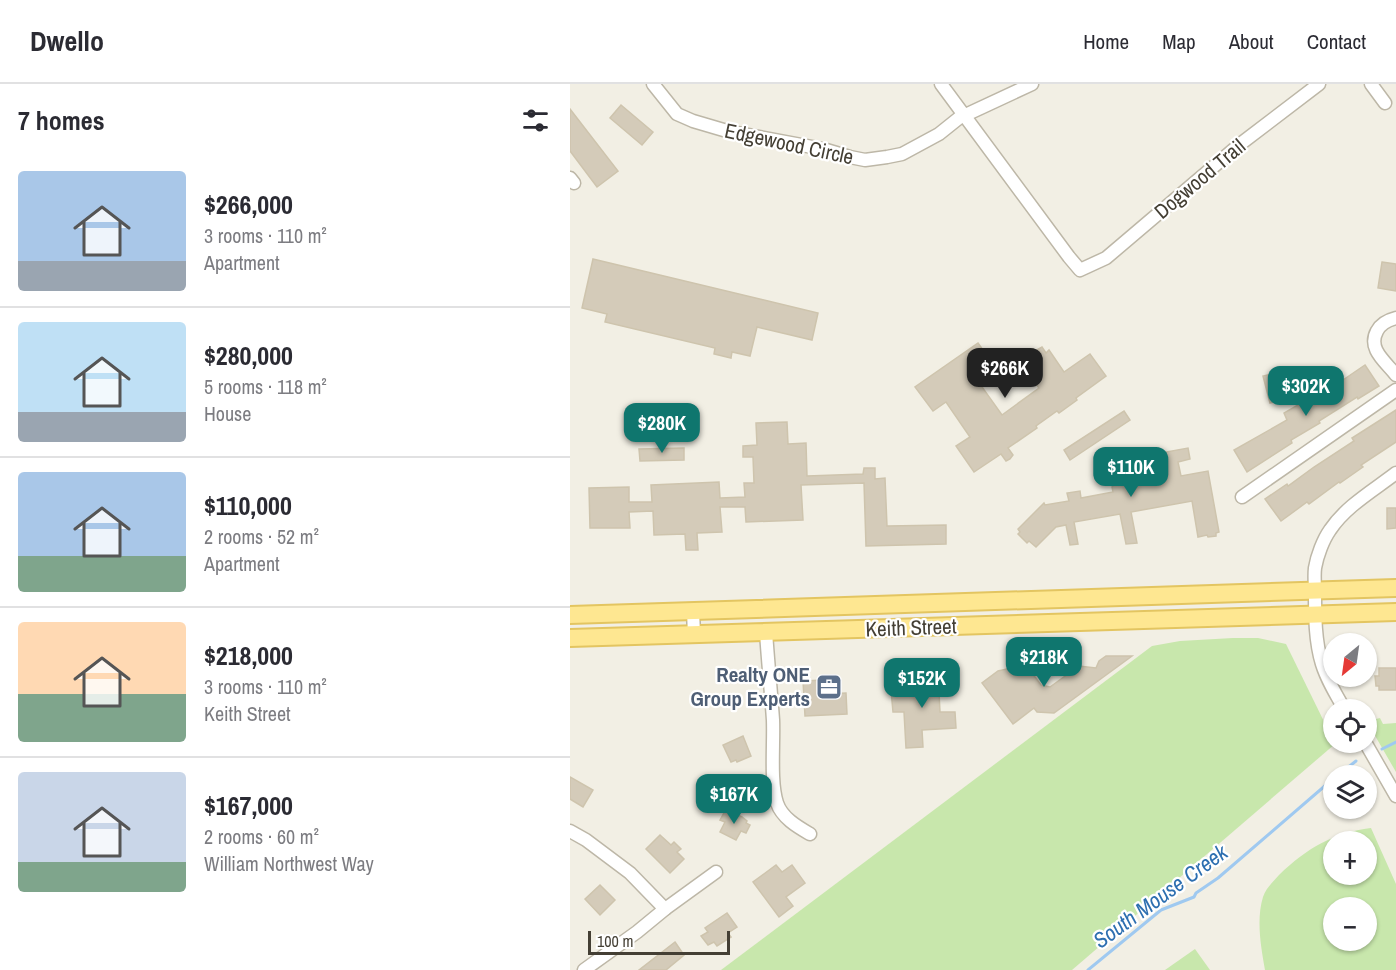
<!DOCTYPE html>
<html lang="en">
<head>
<meta charset="utf-8">
<style>
  :root { --surface:#fff; --page:#f2f2f3; --text:#2b2b33; --muted:#7c7c81; --line:#e1e1e2; --accent:#0f766e }
  body { margin:0; font-family:"Archivo Narrow",sans-serif; background:var(--page); color:var(--text); height:100vh; display:flex; flex-direction:column; font-size:22px; white-space:nowrap }
  * { box-sizing:border-box; margin:0 }
  p { font-size:20px; color:var(--muted) }
  .icon { flex:none; width:33px; height:33px; fill:none; stroke:currentColor; stroke-width:2; stroke-linecap:round; stroke-linejoin:round }
  .map { position:relative; flex:1; overflow:hidden }
  .drawer { display:flex; flex-direction:column; background:var(--surface); width:570px }
  .drawer>* { flex:none }
  .needle { width:39px; rotate:209deg }
  .buttons { position:absolute; left:753px; top:549px; display:grid; gap:12px }
  .buttons a { display:grid; place-items:center; width:54px; height:54px; border-radius:50%; background:var(--surface); box-shadow:0 2px 4px #0004; font-size:30px }
  .scale { position:absolute; left:18px; bottom:15px; width:142px; box-sizing:border-box; padding-left:6px; border:3px solid #443f34; border-top:0; font-size:16px; line-height:21px; white-space:nowrap; color:#443f34; -webkit-text-stroke:4px #fff; paint-order:stroke }
  .price { position:absolute; translate:-50% -51px; padding:0 14px; border-radius:12px; background:var(--accent); color:#fff; font-size:20px; line-height:39px; filter:drop-shadow(0 2px 3px #0008) }
  .price::after { content:''; position:absolute; left:50%; top:36px; width:18px; height:14px; margin-left:-9px; background:inherit; clip-path:polygon(0 0,100% 0,50% 100%) }
  .price.current { background:#222; color:#fff }
  ul { padding:0; list-style:none }
  li { display:flex; align-items:center; gap:18px; height:150px; padding:0 18px }
  li+li { border-top:2px solid var(--line) }
  li span { display:grid; place-items:center; flex:none; width:168px; height:120px; border-radius:6px; color:#555 }
  li>.icon { margin-inline-start:auto }
  span .icon { width:72px; height:72px; fill:#fffc; stroke-width:1 }
  li b { font-size:26px }
  h2 { display:flex; justify-content:space-between; align-items:center; height:72px; padding:0 18px; font-size:26px }
  header { display:flex; align-items:center; gap:36px; box-sizing:border-box; height:84px; padding:0 30px; background:var(--surface); border-bottom:2px solid var(--line) }
  header strong { font-size:28px }
  nav { display:flex; gap:33px; margin-inline-start:auto; font-size:21px }
  main { display:flex; flex:1; min-height:0 }
  .map>svg:first-child { display:block }
  .green { fill:#c8e7ac; fill-rule:evenodd }
  .lines { fill:none; stroke-linecap:round; stroke-linejoin:round }
  .stream { stroke:#9fc9f0; stroke-width:3 }
  .building { fill:#d4cbb9; stroke:#cec4ad; stroke-width:1.5 }
  .minor-casing { stroke:#bdb7a7; stroke-width:15 }
  .major-casing { stroke:#e3c561; stroke-width:20 }
  .minor { stroke:#fff; stroke-width:12 }
  .major { stroke:#fee791; stroke-width:16 }
  .labels { text-anchor:middle; stroke-width:4.5; stroke-linejoin:round; paint-order:stroke }
  .street-label { font-size:21px; fill:#443f34; stroke:#fff }
  .service-label { font-size:21px; font-weight:bold; fill:#4e5e75; stroke:#fff; text-anchor:end }
  .water-label { font-size:22px; font-style:italic; fill:#2d6fb0; stroke:#fff }
</style>
</head>
<body>
<header>
<strong>Dwello</strong>
<nav><a>Home</a><a>Map</a><a>About</a><a>Contact</a></nav>
</header>
<main>
<section class="drawer">
<h2>7 homes<svg class="icon" aria-label="filters" viewBox="0 0 24 24"><path d="M4 7h16M4 17h16"/><circle cx="9" cy="7" r="2"/><circle cx="15" cy="17" r="2"/></svg></h2>
<ul>
<li><span style="background:linear-gradient(#a9c7e8 75%,#9aa5b1 0)"><svg class="icon" aria-label="home" viewBox="0 0 24 24"><path d="M3 11l9-7 9 7M6 9v11h12V9"/></svg></span><div><b>$266,000</b><p>3 rooms · 110 m²</p><p>Apartment</p></div></li>
<li><span style="background:linear-gradient(#bfe0f5 75%,#9aa5b1 0)"><svg class="icon" aria-label="home" viewBox="0 0 24 24"><path d="M3 11l9-7 9 7M6 9v11h12V9"/></svg></span><div><b>$280,000</b><p>5 rooms · 118 m²</p><p>House</p></div></li>
<li><span style="background:linear-gradient(#a9c7e8 70%,#7fa58c 0)"><svg class="icon" aria-label="home" viewBox="0 0 24 24"><path d="M3 11l9-7 9 7M6 9v11h12V9"/></svg></span><div><b>$110,000</b><p>2 rooms · 52 m²</p><p>Apartment</p></div></li>
<li><span style="background:linear-gradient(#ffd9b3 60%,#7fa58c 0)"><svg class="icon" aria-label="home" viewBox="0 0 24 24"><path d="M3 11l9-7 9 7M6 9v11h12V9"/></svg></span><div><b>$218,000</b><p>3 rooms · 110 m²</p><p>Keith Street</p></div></li>
<li><span style="background:linear-gradient(#c9d6e8 75%,#7fa58c 0)"><svg class="icon" aria-label="home" viewBox="0 0 24 24"><path d="M3 11l9-7 9 7M6 9v11h12V9"/></svg></span><div><b>$167,000</b><p>2 rooms · 60 m²</p><p>William Northwest Way</p></div></li>
</ul>
</section>
<div class="map">
<svg width="826" height="886" viewBox="0 0 826 886">
  <rect width="100%" height="100%" fill="#f2efe4"/>
  <g class="green">
    <polygon points="663,554 688,554 716,560 765,660 502,886 151,886 582,562 610,557"/>
    <polygon points="810,634 813,640 826,639 826,688 800,643 800,639 802,636"/>
    <path d="M801,744L826,800V886H695C691,863 686,836 693,813C696,804 703,798 709,791C737,764 763,749 801,744ZM764,758H796V790H764ZM764,824H796V856H764Z"/>
    <polygon points="625,865 640,886 595,886"/>
  </g>
  <g class="lines">
    <g class="stream">
      <polyline points="812,665 826,658"/>
      <polyline points="767,692 786,677"/>
      <polyline points="518,886 591,826 624,813 626,809 648,794 764,694"/>
    </g>
  </g>
  <g class="building">
    <polygon points="51,21 83,48 72,61 40,34"/>
    <polygon points="0,25 48,87 27,103 0,67"/>
    <polygon points="23,175 248,229 242,256 187,243 180,272 162,268 161,274 144,270 145,264 35,238 37,230 12,224"/>
    <polygon points="812,178 826,180 826,207 808,204"/>
    <polygon points="408,259 425,283 407,296 432,331 469,304 457,288 448,295 439,282 463,265 465,267 472,263 476,269 479,266 494,288 520,270 536,292 506,314 507,316 489,329 487,327 466,342 467,344 438,364 443,371 440,375 436,377 431,370 404,388 386,362 400,353 376,318 363,327 345,303"/>
    <polygon points="795,281 809,302 788,315 787,313 749,337 750,339 721,356 722,359 677,388 664,366 717,336 714,329 754,306 753,303 767,293 770,298"/>
    <polygon points="719,286 725,313 700,319 693,292"/>
    <polygon points="826,326 826,358 791,381 793,383 770,399 769,398 739,420 737,418 711,437 695,415 717,400 718,402 744,383 784,357 782,354"/>
    <polygon points="554,327 560,336 500,376 494,366"/>
    <polygon points="217,338 218,360 236,359 237,392 293,390 294,384 305,384 305,395 315,394 317,442 376,441 376,460 296,462 294,399 231,401 233,436 176,438 175,423 150,423 152,448 127,449 128,466 116,466 115,450 84,451 83,427 59,428 60,444 20,444 19,404 59,403 59,418 82,418 81,401 149,398 150,414 175,413 174,399 184,399 183,373 173,373 173,362 187,361 186,339"/>
    <polygon points="114,364 114,376 70,377 69,365"/>
    <polygon points="618,364 620,375 608,378 611,392 638,387 649,448 646,449 646,452 638,453 637,451 628,453 622,417 561,428 567,459 556,460 550,430 504,438 508,460 500,461 496,441 486,443 466,463 459,457 457,459 448,450 450,448 448,445 474,419 475,421 499,417 497,409 510,407 511,414 543,408 542,403 545,400 541,378"/>
    <polygon points="817,424 826,424 826,444 817,445"/>
    <polygon points="536,572 562,572 484,629 467,628 464,624 443,640 412,599 428,587 437,585 458,584 471,601 480,603 509,582 526,584 529,577"/>
    <polygon points="809,584 826,584 826,606 809,606 809,602 806,602 805,592 809,592"/>
    <polygon points="368,589 370,628 385,628 386,644 352,646 353,663 336,664 334,628 323,628 321,606 344,605 343,590"/>
    <polygon points="253,596 254,610 276,609 277,630 235,632 233,597"/>
    <polygon points="173,652 181,672 167,678 166,676 161,678 153,661"/>
    <polygon points="0,693 23,706 13,723 0,715"/>
    <polygon points="155,727 160,729 161,728 172,733 177,737 176,739 180,741 176,749 171,747 166,756 150,748 155,738 150,736"/>
    <polygon points="90,751 101,761 104,758 111,765 107,768 114,775 100,789 76,765"/>
    <polygon points="206,781 212,788 222,781 235,799 216,813 223,822 209,833 183,798"/>
    <polygon points="30,801 45,816 30,831 15,815"/>
    <polygon points="157,829 167,843 158,849 161,853 147,862 144,858 138,861 131,852 138,848 135,844"/>
    <polygon points="105,858 114,871 96,886 69,886"/>
  </g>
  <g class="lines">
    <g class="minor-casing">
      <g id="minor">
        <polyline points="83,0 107,30 123,37 157,47 253,65 280,73 295,76 317,73 332,70 369,50 389,34 462,0"/>
        <polyline points="371,0 499,173 510,186 536,174 669,61 749,0"/>
        <polyline points="801,0 815,19"/>
        <polyline points="0,94 4,99"/>
        <path d="M826,234C818,236 811,239 807,247C797,265 816,278 826,291"/>
        <polyline points="672,413 826,306"/>
        <polyline points="123,527 124,551"/>
        <path d="M196,548C198,578 201,607 203,636C204,660 200,698 207,719C212,734 228,743 240,750"/>
        <path d="M775,626C766,611 757,596 752,580C745,557 745,532 745,507C745,500 744,492 745,484C747,472 753,456 760,446C776,422 804,406 826,389"/>
        <polyline points="795,658 826,712"/>
        <polyline points="0,747 16,756 60,789 95,825 67,848 14,886"/>
        <polyline points="95,825 146,788"/>
      </g>
    </g>
    <g class="major-casing">
      <g id="major">
        <polyline points="0,531 826,504"/>
        <polyline points="0,554 826,528"/>
      </g>
    </g>
    <use href="#minor" class="minor"/>
    <use href="#major" class="major"/>
  </g>
  <defs>
    <g id="office-square" transform="scale(1.35)"><rect x="-9" y="-9" width="18" height="18" rx="4" fill="#5c6f8a" stroke="#fff"/><path d="M-6-3h4V-5.5h4V-3h4V5H-6ZM-1-4.5V-3h2v-1.5ZM-6 0V1H6V0Z" fill="#fff"/></g>
  </defs>
  <g fill-rule="evenodd">
    <use href="#office-square" x="259" y="603"/>
  </g>
  <g class="labels">
    <g class="street-label">
      <text transform="translate(219 60) rotate(12)" y="7">Edgewood Circle</text>
      <text transform="translate(630 95) rotate(-40)" y="7">Dogwood Trail</text>
      <text transform="translate(341 544) rotate(-2)" y="7">Keith Street</text>
    </g>
    <g class="service-label">
      <text x="240" y="598">Realty ONE<tspan x="240" dy="24">Group Experts</tspan></text>
    </g>
    <g class="water-label">
      <text transform="translate(590 812) rotate(-36)" y="8">South Mouse Creek</text>
    </g>
  </g>
</svg>
<div class="buttons">
<a><svg class="needle" viewBox="-14 -14 28 28"><path d="M0-13l5 13h-10z" fill="#e53935"/><path d="M0 13l5-13h-10z" fill="#7c7c81"/></svg></a>
<a><svg class="icon" aria-label="locate" viewBox="0 0 24 24"><circle cx="12" cy="12" r="6"/><path d="M12 2v4M12 18v4M2 12h4M18 12h4"/></svg></a>
<a><svg class="icon" aria-label="layers" viewBox="0 0 24 24"><path d="M12 4l9 5-9 5-9-5zM3 14l9 5 9-5"/></svg></a>
<a>+</a>
<a>−</a>
</div>
<div class="scale">100 m</div>
<b class="price current" style="left:435px;top:315px">$266K</b>
<b class="price" style="left:736px;top:333px">$302K</b>
<b class="price" style="left:92px;top:370px">$280K</b>
<b class="price" style="left:561px;top:414px">$110K</b>
<b class="price" style="left:474px;top:604px">$218K</b>
<b class="price" style="left:352px;top:625px">$152K</b>
<b class="price" style="left:164px;top:741px">$167K</b>
</div>
</main>
</body>
</html>
